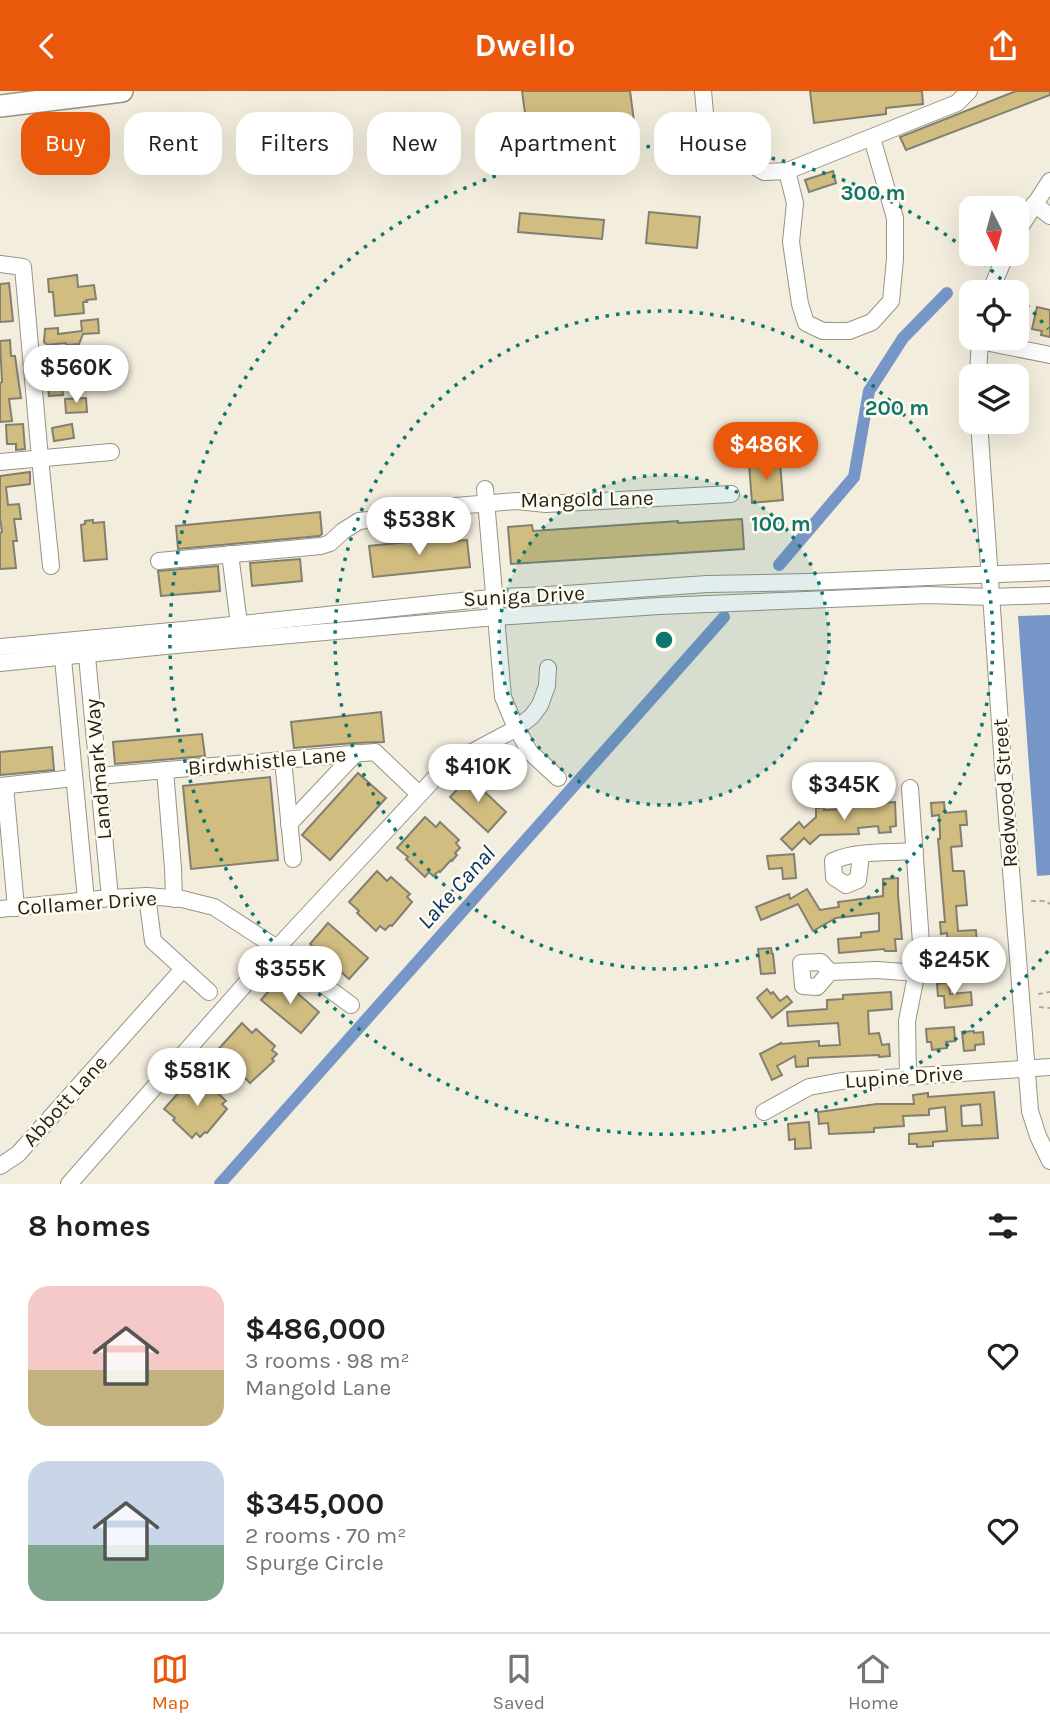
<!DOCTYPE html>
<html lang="en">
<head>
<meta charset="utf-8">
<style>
  :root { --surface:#fff; --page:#f2f2f2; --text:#202124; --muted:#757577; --line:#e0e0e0; --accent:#ea580c }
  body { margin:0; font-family:Karla,sans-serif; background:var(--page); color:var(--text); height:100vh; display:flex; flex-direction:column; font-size:26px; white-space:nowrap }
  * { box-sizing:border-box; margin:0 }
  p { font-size:23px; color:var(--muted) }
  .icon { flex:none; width:38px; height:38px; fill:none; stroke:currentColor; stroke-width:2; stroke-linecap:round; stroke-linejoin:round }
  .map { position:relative; height:1093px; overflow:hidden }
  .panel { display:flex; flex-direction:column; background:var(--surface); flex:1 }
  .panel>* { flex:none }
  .hud { position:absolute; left:21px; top:21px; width:1008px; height:63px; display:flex; gap:14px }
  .needle { width:46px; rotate:174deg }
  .fabs { position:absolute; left:959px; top:105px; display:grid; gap:14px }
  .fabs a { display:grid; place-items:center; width:70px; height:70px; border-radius:14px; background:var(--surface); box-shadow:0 7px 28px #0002; font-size:35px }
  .price { position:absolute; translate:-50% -60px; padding:0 16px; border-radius:24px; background:#fff; color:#222; font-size:23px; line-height:46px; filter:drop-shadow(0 2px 4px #0008) }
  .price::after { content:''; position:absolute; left:50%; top:42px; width:21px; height:16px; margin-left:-10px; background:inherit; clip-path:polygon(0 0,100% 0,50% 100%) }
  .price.selected { background:var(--accent); color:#fff }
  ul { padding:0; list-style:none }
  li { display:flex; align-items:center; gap:21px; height:175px; padding:0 28px }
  li span { display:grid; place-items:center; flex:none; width:196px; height:140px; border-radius:21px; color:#555 }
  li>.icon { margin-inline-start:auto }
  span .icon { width:84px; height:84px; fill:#fffc; stroke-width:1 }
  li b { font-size:30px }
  h2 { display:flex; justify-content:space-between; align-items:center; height:84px; padding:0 28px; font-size:30px }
  .pill { padding:0 24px; border-radius:21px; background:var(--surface); box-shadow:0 7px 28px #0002; font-size:24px; line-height:63px }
  .pill.selected { background:var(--accent); color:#fff }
  header { display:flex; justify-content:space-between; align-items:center; height:91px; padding:0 28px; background:var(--accent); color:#fff; font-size:32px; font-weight:700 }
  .dock { display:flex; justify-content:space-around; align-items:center; height:98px; border-top:2px solid var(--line); background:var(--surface); font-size:19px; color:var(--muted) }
  .dock a { display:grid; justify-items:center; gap:4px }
  .dock .selected { color:var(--accent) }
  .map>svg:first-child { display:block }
  .water { fill:#7696c8 }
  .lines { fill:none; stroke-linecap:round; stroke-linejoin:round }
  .canal { stroke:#7696c8; stroke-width:12 }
  .building { fill:#d1bd80; stroke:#837f71; stroke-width:2; fill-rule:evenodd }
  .minor-casing { stroke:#989384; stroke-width:18 }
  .major-casing { stroke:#989384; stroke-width:24 }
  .path { stroke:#b0ac9f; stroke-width:2; stroke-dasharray:5 3.5; stroke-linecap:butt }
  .minor { stroke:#fff; stroke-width:16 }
  .major { stroke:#fff; stroke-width:21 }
  .ring { fill:none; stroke:#0f766e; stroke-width:3.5; stroke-dasharray:3.5 7 }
  .labels { text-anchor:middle; stroke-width:5; stroke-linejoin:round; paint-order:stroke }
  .street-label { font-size:21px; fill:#211f19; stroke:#fffbee }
  .water-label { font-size:23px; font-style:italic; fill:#09336f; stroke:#fffbee }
  .centre { fill:#0f766e; stroke:#fffbee; stroke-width:3.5 }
  .ring-label { font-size:21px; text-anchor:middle; font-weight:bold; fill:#0f766e; stroke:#fffbee; stroke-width:5; stroke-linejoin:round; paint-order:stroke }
</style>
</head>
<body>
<header><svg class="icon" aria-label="back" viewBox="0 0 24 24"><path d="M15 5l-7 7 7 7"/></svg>Dwello<svg class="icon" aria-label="share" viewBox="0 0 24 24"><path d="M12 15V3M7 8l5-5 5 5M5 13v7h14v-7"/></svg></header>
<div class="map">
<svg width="1050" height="1093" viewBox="0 0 1050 1093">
  <rect width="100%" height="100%" fill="#f3eddd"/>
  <polygon class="water" points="1050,524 1050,784 1037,785 1018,525"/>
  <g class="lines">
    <g class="canal">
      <polyline points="779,474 854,386 869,300 903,247 947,202"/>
      <polyline points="220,1093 724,526"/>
    </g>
  </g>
  <g class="building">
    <polygon points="522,0 630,0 636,45 530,58"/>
    <polygon points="810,0 922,0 923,13 886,17 886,23 814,32"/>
    <polygon points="1016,0 1050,0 1050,4 906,59 900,46"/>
    <polygon points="833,80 836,92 809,101 805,89"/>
    <polygon points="649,121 700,126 697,157 646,152"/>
    <polygon points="520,122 604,129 602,148 518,141"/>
    <polygon points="77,184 78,196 94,194 96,208 86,209 87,211 83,211 84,222 55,225 53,201 49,201 48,188"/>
    <polygon points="9,192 13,230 0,231 0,193"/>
    <polygon points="1037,216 1050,219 1050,246 1041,244 1042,240 1032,238"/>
    <polygon points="98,228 99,242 83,243 79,253 66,254 66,252 47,254 44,251 45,238 58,237 58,243 82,240 81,230"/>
    <polygon points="10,249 11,265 15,265 21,307 9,308 12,330 0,331 0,292 2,291 0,250"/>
    <polygon points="113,275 114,287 98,289 97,276"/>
    <polygon points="61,287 63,304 49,305 47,289"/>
    <polygon points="86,307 87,321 66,322 65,308"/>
    <polygon points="23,333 25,358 16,359 16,353 7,353 6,334"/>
    <polygon points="72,333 74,347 54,350 52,337"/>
    <polygon points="780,371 783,409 752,412 749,373"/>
    <polygon points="30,381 30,393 6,396 8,414 19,413 21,428 14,428 17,450 13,450 16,477 0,478 0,442 2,441 0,427 0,385"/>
    <polygon points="320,421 322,443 319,445 178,458 176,435"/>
    <polygon points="742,428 744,458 511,473 508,436 532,434 533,440 678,430 678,432"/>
    <polygon points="93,429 93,432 104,431 107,468 84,470 81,434 85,433 85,430"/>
    <polygon points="455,446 455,450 467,449 470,476 373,486 369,455"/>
    <polygon points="300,468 302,490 252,495 250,472"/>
    <polygon points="218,475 220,500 161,505 158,480"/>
    <polygon points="381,621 384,651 354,652 294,657 291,631"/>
    <polygon points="202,643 205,665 115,673 113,651"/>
    <polygon points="52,656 54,679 0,684 0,661"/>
    <polygon points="358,682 386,707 330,769 302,744"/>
    <polygon points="270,686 278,769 191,778 183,695"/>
    <polygon points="469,686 506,721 488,741 450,706"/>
    <polygon points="868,709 869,713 895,711 896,735 890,736 891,741 879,742 878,735 858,737 859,743 820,744 810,753 804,747 792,759 781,748 799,731 804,737 816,726 816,717 824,716 824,719 843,718 842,715 855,714 855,710"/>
    <polygon points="944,711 945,722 966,720 967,734 960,734 962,755 951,756 953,780 964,780 967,814 956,815 958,840 976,839 977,856 969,856 970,874 959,875 960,885 948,886 946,867 948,866 949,861 947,842 941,843 940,831 945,831 938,748 940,748 940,742 939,724 932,725 931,712"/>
    <polygon points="425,726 436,736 440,731 459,749 456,752 460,757 455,762 457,764 452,770 451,769 440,781 439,780 433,785 429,781 425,786 406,768 408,766 397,757"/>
    <polygon points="794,763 796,787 783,788 782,777 769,778 767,765"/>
    <polygon points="377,780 387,790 391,786 410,803 407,806 412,811 392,835 390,834 385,839 380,835 376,840 357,822 359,820 349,811"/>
    <polygon points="898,787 898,804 902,848 895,848 896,860 885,860 884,858 839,862 838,848 861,846 861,842 879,840 879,822 836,827 813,840 798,813 761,829 756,816 789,803 790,808 807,798 820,819 839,816 838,811 883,805 883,788"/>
    <polygon points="328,832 368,867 349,888 310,853"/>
    <polygon points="771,857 772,863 773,863 775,882 761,883 758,858"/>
    <polygon points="280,887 319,921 301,942 261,909"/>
    <polygon points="949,891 950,903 971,901 972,914 945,917 944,905 938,905 937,893"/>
    <polygon points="767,898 771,903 773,901 780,910 787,905 792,911 772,927 757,907"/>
    <polygon points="891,901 892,918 868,920 869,943 879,942 882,954 889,953 890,965 879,966 879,964 808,967 808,975 796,976 795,965 777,975 782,984 772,989 760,963 781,952 781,953 819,950 819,955 840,954 838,932 788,935 787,921 827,918 827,909 843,908 843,904"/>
    <polygon points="242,932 252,942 256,938 275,955 272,959 277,963 272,968 274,970 250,992 245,987 241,992 222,974 224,973 214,963"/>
    <polygon points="954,936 955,950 946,951 947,957 932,959 931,951 927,951 926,938"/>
    <polygon points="974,940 974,942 983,941 984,953 975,954 975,959 964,960 962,941"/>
    <polygon points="192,987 203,997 207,992 226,1010 222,1013 227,1018 207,1042 205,1041 200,1046 196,1042 192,1047 173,1029 175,1027 164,1018"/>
    <path d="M994,1001L998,1047L941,1050L933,1051V1055L917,1056V1053H909V1043L947,1040L945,1016L929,1018V1024L903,1025L904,1035L874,1037V1041L829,1043L828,1032L819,1033L818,1021L877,1013H914L913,1004L928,1002V1006ZM980,1013L982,1034L962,1035L961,1015Z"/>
    <polygon points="809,1031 811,1057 795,1058 795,1048 789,1049 788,1033"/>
  </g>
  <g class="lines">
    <g class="minor-casing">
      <g id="minor">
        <polyline points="703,0 705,22 712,50 764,81 787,80 957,12 969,0"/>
        <polyline points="787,80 795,112 791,151 800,213 806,232 823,240 849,240 872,231 891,210 895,168 895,127 872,47"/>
        <polyline points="1034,113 1050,125"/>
        <polyline points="1017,141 1050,90"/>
        <polyline points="0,173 23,176 40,367 51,475"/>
        <polyline points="990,201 1006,163"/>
        <polyline points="980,250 1050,264"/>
        <polyline points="978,285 980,247"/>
        <polyline points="979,331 1004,690 1030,1020 1038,1045 1050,1070"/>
        <polyline points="0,371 111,361"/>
        <polyline points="485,398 503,606 513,630 529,660 558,687"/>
        <polyline points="230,463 239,533"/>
        <polyline points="159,470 321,455 330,452 343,440 359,430 434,422 455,415 517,410 546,413 731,403"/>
        <polyline points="86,555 110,807"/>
        <polyline points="0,556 193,538 500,506 566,503 707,493 809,491 1050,481"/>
        <polyline points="62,557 86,809"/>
        <polyline points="0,572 165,555 496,526 659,515 928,504 991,506 1050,504"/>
        <polyline points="283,669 293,768"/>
        <polyline points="165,679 173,777 174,808"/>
        <polyline points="98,685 375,661 419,703"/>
        <polyline points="0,695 74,687"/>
        <polyline points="5,695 16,817"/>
        <polyline points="289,733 356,662"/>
        <path d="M861,764L858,789L846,794L834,786L833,770C857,759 888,762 915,760"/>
        <polyline points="147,805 153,850 209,901"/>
        <polyline points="0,818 110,807 147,805 182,808 214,816 277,857 302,878 351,914"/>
        <polyline points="830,881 817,896 803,895 801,872 821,871 830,881 877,879 917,882"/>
        <polyline points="908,985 907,930 920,865 921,852 910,697"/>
        <polyline points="764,1021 809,996 842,990 1050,976"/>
        <polyline points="0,1075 18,1063 183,878"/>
        <polyline points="69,1093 277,857 446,675 517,637 532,625 540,614 547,595 548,577"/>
      </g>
    </g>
    <g class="major-casing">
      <polyline id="major" points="0,15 122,0"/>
    </g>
    <g class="path">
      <polyline points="1031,810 1046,810 1050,813"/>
      <polyline points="1038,903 1050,901"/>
      <polyline points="1039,916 1050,917"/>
    </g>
    <use href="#minor" class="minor"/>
    <use href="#major" class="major"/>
  </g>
  <circle cx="664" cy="549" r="165" fill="#0f766e" fill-opacity=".12"/>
  <g class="ring">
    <circle cx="664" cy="549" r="165"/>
    <circle cx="664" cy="549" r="329"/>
    <path d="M1048 860A494 494 0 1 1 968 160M975 165A494 494 0 0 1 1013 200M1019 206A494 494 0 0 1 1048 238"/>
  </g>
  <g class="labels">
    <g class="street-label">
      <text transform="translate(587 408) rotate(-1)" y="7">Mangold Lane</text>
      <text transform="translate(524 505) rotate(-3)" y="7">Suniga Drive</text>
      <text transform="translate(267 670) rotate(-5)" y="7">Birdwhistle Lane</text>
      <text transform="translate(98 678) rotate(-95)" y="7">Landmark Way</text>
      <text transform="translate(1005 702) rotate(-94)" y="7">Redwood Street</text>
      <text transform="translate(87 812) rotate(-4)" y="7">Collamer Drive</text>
      <text transform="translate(904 986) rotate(-4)" y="7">Lupine Drive</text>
      <text transform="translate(65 1010) rotate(-48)" y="7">Abbott Lane</text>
    </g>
    <g class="water-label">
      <text transform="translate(456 796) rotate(-48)" y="8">Lake Canal</text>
    </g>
  </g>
  <circle cx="664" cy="549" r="10" class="centre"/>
  <g class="ring-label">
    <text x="873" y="109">300 m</text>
    <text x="897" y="324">200 m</text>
    <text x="781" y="440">100 m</text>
  </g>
</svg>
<div class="fabs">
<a><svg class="needle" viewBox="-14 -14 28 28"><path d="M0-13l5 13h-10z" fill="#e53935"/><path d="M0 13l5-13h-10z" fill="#757577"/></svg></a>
<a><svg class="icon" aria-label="locate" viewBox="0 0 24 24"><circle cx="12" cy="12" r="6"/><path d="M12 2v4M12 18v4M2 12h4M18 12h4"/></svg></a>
<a><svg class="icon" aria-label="layers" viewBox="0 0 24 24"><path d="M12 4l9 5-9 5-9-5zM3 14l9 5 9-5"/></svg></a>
</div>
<b class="price" style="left:76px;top:314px">$560K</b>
<b class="price selected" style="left:766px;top:391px">$486K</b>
<b class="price" style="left:419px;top:466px">$538K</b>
<b class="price" style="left:478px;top:713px">$410K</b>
<b class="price" style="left:844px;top:731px">$345K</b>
<b class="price" style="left:954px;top:906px">$245K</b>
<b class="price" style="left:290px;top:915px">$355K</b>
<b class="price" style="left:197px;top:1017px">$581K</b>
<div class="hud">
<a class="pill selected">Buy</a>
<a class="pill">Rent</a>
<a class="pill">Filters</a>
<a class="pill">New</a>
<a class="pill">Apartment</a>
<a class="pill">House</a>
</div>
</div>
<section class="panel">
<h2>8 homes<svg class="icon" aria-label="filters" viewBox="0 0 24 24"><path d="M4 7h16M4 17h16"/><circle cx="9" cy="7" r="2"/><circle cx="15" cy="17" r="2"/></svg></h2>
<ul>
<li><span style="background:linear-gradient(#f6c9c9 60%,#c2b280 0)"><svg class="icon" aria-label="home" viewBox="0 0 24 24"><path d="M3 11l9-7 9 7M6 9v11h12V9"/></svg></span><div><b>$486,000</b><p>3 rooms · 98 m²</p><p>Mangold Lane</p></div><svg class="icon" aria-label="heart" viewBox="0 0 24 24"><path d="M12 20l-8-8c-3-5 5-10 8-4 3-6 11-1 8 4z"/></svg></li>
<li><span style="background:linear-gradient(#c9d6e8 60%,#7fa58c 0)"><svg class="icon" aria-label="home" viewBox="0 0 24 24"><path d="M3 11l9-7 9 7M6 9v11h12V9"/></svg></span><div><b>$345,000</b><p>2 rooms · 70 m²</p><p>Spurge Circle</p></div><svg class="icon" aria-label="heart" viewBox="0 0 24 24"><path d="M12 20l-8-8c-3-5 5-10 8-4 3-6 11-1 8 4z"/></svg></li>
</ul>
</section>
<nav class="dock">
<a class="selected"><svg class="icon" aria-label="map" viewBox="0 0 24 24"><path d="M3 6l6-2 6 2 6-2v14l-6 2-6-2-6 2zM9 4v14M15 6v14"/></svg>Map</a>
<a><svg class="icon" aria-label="saved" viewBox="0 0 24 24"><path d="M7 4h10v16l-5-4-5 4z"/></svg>Saved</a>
<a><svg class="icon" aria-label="home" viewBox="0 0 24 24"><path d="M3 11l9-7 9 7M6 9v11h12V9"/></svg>Home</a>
</nav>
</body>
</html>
